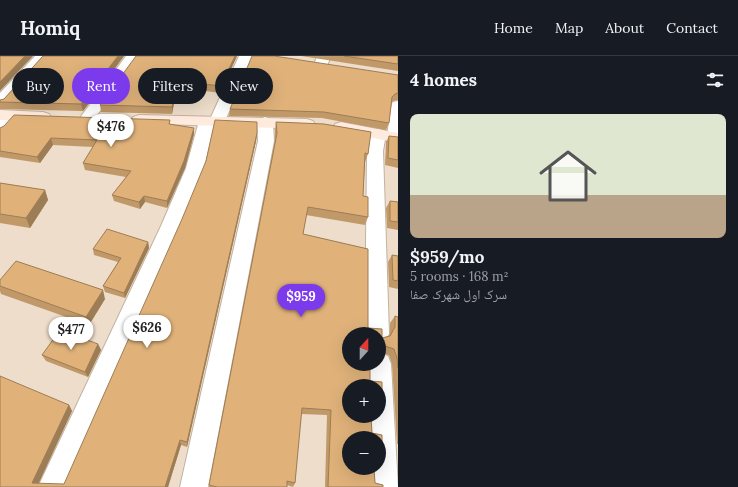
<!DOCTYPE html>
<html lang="en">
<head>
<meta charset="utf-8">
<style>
  :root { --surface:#171b24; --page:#242831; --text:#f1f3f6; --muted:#9ea1a6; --line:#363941; --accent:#7c3aed }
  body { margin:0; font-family:Lora,"Noto Naskh Arabic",serif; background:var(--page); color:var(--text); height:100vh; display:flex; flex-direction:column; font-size:15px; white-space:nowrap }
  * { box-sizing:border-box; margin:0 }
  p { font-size:13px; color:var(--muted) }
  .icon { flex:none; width:22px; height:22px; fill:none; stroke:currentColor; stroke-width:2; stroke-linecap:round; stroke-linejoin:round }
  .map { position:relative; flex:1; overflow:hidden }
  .details { display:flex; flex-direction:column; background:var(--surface); width:340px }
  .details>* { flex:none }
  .guide { position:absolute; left:12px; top:12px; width:326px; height:36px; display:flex; gap:8px }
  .needle { width:26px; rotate:21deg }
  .fabs { position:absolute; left:342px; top:271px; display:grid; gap:8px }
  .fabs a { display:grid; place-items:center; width:44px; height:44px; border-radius:50%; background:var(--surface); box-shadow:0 4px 16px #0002; font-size:20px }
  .price { position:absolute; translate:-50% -34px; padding:0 9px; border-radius:14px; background:#fff; color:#222; font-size:13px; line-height:26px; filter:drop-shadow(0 1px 2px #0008) }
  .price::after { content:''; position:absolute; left:50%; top:24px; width:12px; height:9px; margin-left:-6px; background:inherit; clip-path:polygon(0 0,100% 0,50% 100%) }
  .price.on { background:var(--accent); color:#fff }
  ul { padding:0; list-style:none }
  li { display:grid; align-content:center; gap:8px; height:212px; padding:0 12px }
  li+li { border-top:1px solid var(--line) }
  li span { display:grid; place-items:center; height:124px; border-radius:8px; color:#555 }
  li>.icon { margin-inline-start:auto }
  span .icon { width:72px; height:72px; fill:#fffc; stroke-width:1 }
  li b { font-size:17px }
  h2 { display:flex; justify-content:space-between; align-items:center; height:48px; padding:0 12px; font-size:17px }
  .chip { padding:0 14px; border-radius:18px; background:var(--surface); box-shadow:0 4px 16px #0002; font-size:14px; line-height:36px }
  .chip.on { background:var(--accent); color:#fff }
  header { display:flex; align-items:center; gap:24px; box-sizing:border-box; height:56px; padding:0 20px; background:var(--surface); border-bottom:1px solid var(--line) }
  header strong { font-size:19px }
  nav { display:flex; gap:22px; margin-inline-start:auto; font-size:14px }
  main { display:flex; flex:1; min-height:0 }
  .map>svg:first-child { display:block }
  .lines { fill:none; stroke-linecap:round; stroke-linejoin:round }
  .street-casing { stroke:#c2b2a0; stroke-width:2 }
  .secondary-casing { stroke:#c2b2a0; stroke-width:2 }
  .street { fill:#fff; fill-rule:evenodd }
  .secondary { fill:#ffeade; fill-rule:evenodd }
  .wall { fill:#c19969 }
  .shaded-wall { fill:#9d7d55 }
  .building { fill:#e0b27a; stroke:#9d7d55 }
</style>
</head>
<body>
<header>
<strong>Homiq</strong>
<nav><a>Home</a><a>Map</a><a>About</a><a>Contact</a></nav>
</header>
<main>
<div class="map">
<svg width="398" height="431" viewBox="0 0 398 431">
  <rect width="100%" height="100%" fill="#eeddca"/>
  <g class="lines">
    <g class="street-casing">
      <g id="street">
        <polygon points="35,0 49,0 5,49 0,50 0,37"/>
        <polygon points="126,0 140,0 92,66 82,66 79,63"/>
        <polygon points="239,0 253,0 225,65 222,68 214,69 204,112 181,170 67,431 38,431 161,170 186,112 199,65 202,62 211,61"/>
        <polygon points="317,0 331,0 326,12 316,12 314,9"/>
        <polygon points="398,45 398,85 389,84 387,81 391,49 393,46"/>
        <polygon points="11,55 16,57 19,60 6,76 0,78 0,63 6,57"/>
        <polygon points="265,61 270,63 273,66 274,85 208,431 180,431 258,85 257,66 260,63"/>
        <polygon points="378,73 384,75 386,78 383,95 389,278 385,285 379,287 379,278 365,278 367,95 372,75"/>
        <polygon points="379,297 388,300 391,308 398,431 371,431 370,412 379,412 379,382 369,382 368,360 379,360 379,330 367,330 367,308 379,308"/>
      </g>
    </g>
    <g class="secondary-casing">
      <g id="secondary">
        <polygon points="0,54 43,56 49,58 51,61 49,64 43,66 0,64"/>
        <polygon points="139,59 307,63 313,65 315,68 313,71 307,73 133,67 131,64 133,61"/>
        <polygon points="341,66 398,77 398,87 335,74 333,71 335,68"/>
      </g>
    </g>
    <use href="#street" class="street"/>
    <use href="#secondary" class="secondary"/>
  </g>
  <g class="wall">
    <polygon points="43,0 124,0 83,55 0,53 0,44 4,43"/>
    <polygon points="237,0 220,37 177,31 172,58 101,56 100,49"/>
    <polygon points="301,0 398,0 398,15"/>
    <polygon points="398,19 398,44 393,45 392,46 389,67 386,74 322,62 229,60 230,53"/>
    <polygon points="170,64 170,68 194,78 185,112 167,152 145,146 140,153 114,145 112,139 126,121 85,114 83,107 93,91 53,89 40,107 0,101 0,72"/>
    <polygon points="276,66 324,68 371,76 368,98 365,106 363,140 368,141 368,161 365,169 306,159 303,178 368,193 368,272 382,273 382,282 389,280 390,278 390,267 395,260 398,261 398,388 397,388 392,308 389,299 382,297 382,300 379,304 379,278 349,278 349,308 370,308 370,325 382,326 382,353 379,357 379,330 349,330 349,360 371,360 372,377 382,379 382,406 379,409 379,382 349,382 349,412 374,412 375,427 383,429 383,431 325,431 327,359 301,358 295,427 293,431 287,429 287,431 209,431 275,84 275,74"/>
    <polygon points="257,77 256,85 187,391 181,389 168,431 0,431 69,349 72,355 38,428 64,428"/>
    <polygon points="389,80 398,81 398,112 385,109 386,86"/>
    <polygon points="0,127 45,134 48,144 30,172 0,167"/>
    <polygon points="390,145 398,146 398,174 387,172 386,152"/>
    <polygon points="148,186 149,192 125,242 105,236 103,230 118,206 94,199 93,193"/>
    <polygon points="392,199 398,200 398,233 389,231 388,206"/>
    <polygon points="0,224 105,243 89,269 1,238 0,235"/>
    <polygon points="98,288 101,294 88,321 46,305 42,299"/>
  </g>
  <g class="shaded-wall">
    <polygon points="25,0 33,0 0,35 0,26"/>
    <polygon points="118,0 124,0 83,55 81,48"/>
    <polygon points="235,0 237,0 220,37 221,30"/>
    <polygon points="177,25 177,31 172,58 172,51"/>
    <polygon points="194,72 194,78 185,112 167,152 167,145"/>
    <polygon points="257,77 256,85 187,391 187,386"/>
    <polygon points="51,82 53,89 40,107 37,101"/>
    <polygon points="45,134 48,144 30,172 26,162"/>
    <polygon points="144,140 145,146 140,153 139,146"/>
    <polygon points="148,186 149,192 125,242 124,237"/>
    <polygon points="103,234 105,243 89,269 86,261"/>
    <polygon points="98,288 101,294 88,321 85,316"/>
    <polygon points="69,349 72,355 37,431 32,427"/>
    <polygon points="180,384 181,389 168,431 165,431"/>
  </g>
  <g class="building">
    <polygon points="0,0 25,0 0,26"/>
    <polygon points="43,0 118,0 81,48 0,46 0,44 4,43"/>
    <polygon points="136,0 235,0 221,30 177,25 172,51 100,49"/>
    <polygon points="252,0 274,0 398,19 398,37 395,38 392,41 389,67 324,56 230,53"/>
    <polygon points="344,0 398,0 398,8"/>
    <polygon points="14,59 170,64 169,68 194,72 184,105 167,145 144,140 139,146 112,139 131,115 83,107 97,84 51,82 37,101 0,95 0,72 4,70"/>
    <polygon points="215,64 257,66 257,77 187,386 180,384 165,431 0,431 0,320 69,349 32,427 64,428 182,163 206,105"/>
    <polygon points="276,66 324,68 371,76 368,98 365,97 363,140 368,141 368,161 308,151 303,178 368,193 368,272 382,273 382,282 390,280 395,271 395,260 398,261 398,312 397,302 394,293 382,289 382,300 379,300 379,278 349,278 349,308 370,308 370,325 382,326 382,353 379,354 379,330 349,330 349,360 371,360 372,377 382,379 382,406 379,407 379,382 349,382 349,412 374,412 375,427 383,429 383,431 328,431 331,354 302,352 295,427 287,425 287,431 217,431 209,429 277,77"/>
    <polygon points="389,80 398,81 398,104 388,102"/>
    <polygon points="0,127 45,134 26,162 0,158"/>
    <polygon points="390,145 398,146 398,166 390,165"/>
    <polygon points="107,173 148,186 124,237 103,230 121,202 93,193"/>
    <polygon points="392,199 398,200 398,225 393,224"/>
    <polygon points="16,205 103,234 86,261 0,230 0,224"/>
    <polygon points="60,274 98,288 85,316 42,299"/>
  </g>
</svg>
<div class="fabs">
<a><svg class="needle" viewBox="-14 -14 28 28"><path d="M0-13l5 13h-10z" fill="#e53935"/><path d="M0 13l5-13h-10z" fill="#9ea1a6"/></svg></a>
<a>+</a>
<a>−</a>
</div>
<b class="price" style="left:111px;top:92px">$476</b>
<b class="price on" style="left:301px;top:262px">$959</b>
<b class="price" style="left:147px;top:293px">$626</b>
<b class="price" style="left:71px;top:295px">$477</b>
<div class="guide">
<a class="chip">Buy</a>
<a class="chip on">Rent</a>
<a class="chip">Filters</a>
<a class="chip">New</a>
</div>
</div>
<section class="details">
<h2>4 homes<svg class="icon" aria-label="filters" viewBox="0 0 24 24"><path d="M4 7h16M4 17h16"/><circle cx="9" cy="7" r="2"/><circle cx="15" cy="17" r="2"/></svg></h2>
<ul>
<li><span style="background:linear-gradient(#dfe7d0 65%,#b9a48a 0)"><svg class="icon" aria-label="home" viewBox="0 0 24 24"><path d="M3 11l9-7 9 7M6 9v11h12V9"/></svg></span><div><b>$959/mo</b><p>5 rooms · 168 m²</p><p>سرک اول شهرک صفا</p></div></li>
</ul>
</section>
</main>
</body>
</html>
